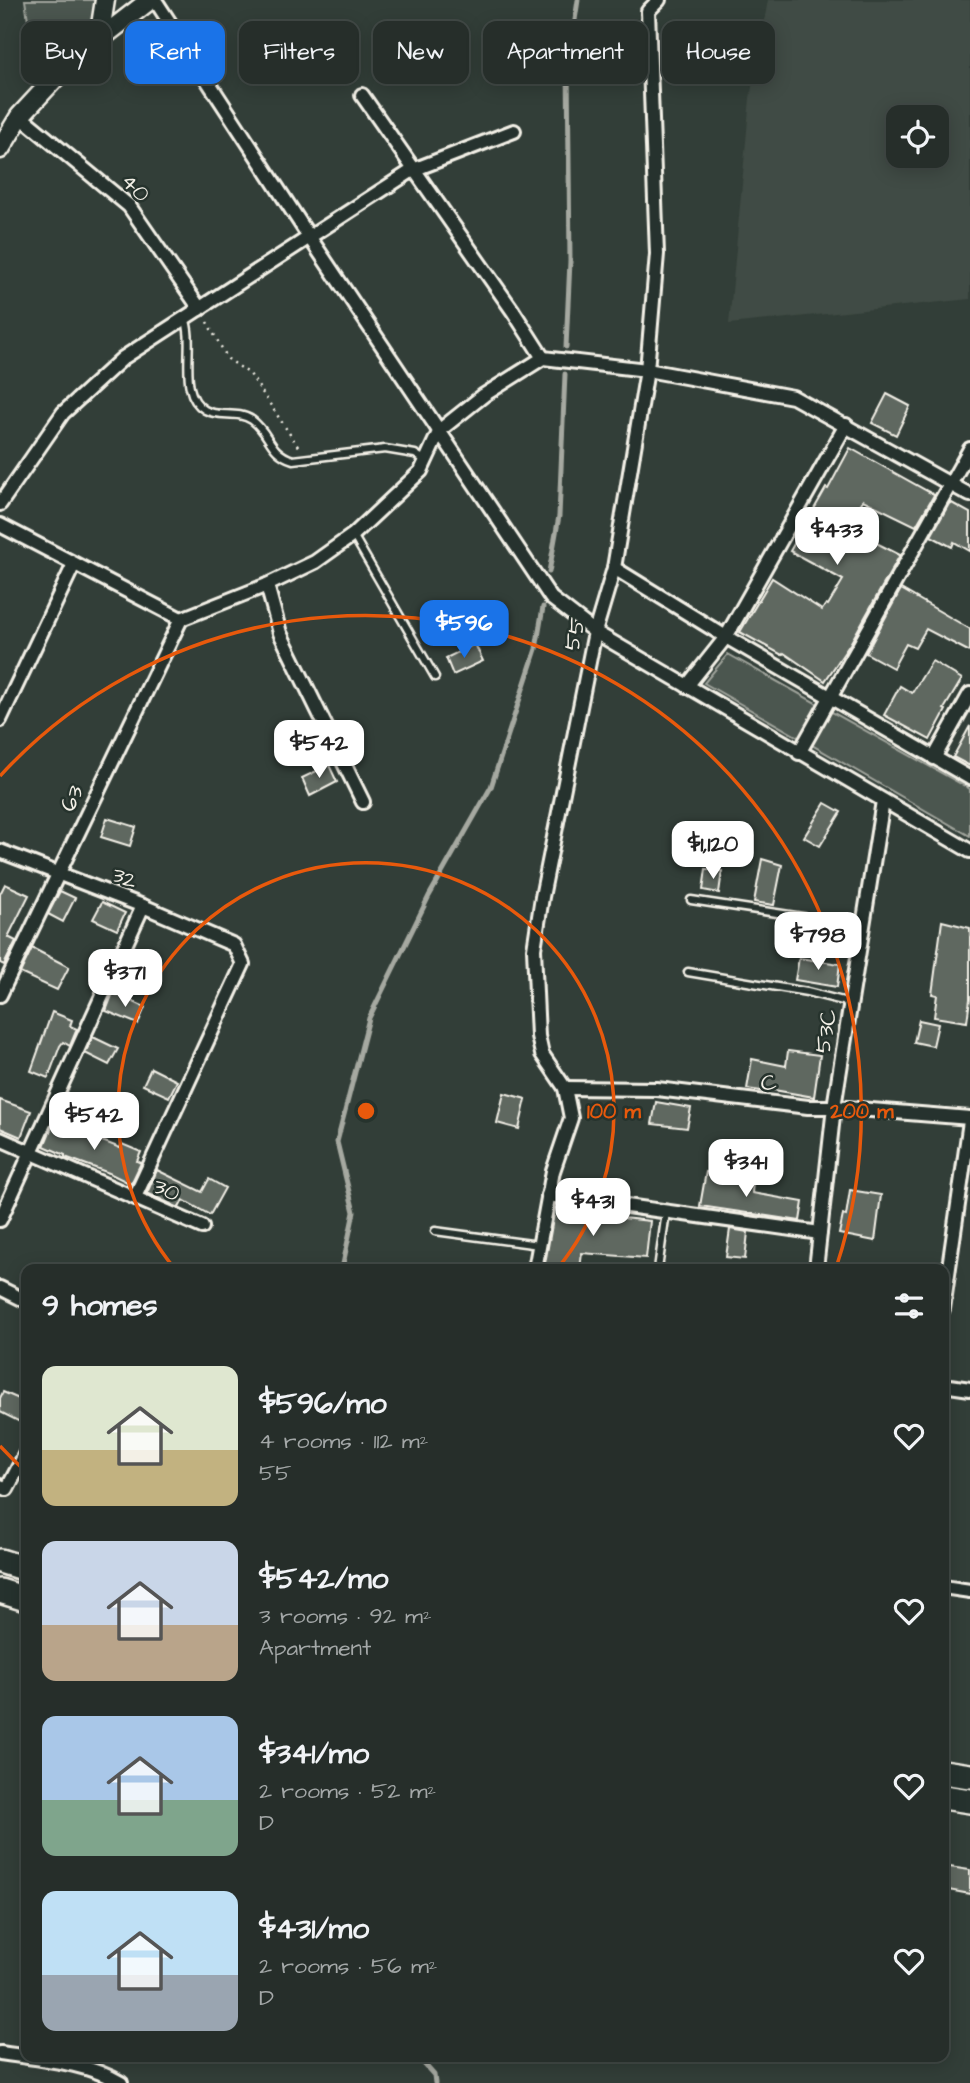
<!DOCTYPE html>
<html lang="en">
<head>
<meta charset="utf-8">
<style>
  :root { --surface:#262e2a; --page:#2e3632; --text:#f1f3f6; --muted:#a4a8a8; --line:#424a47; --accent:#1a73e8 }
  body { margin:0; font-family:"Architects Daughter",sans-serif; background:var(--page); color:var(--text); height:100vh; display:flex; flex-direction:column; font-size:26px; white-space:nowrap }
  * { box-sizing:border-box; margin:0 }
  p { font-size:23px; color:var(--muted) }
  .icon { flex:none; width:38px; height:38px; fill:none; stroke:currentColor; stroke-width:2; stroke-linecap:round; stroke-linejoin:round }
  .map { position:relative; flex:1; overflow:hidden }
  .details { position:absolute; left:21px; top:1264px; width:928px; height:798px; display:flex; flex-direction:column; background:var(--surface); border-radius:14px; box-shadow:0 4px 18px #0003,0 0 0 2px var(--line) }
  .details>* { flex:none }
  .guide { position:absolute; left:21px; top:21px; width:929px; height:63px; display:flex; gap:14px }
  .fabs { position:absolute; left:886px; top:105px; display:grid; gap:14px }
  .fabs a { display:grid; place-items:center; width:63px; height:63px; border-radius:14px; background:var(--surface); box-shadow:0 4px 18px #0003,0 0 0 2px var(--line); font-size:35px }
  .price { position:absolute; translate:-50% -60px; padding:0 16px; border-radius:14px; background:#fff; color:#222; font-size:23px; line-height:46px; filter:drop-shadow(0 2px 4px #0008) }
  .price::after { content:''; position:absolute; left:50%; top:42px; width:21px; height:16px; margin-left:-10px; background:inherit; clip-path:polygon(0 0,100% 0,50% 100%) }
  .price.active { background:var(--accent); color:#fff }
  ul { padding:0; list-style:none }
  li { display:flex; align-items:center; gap:21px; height:175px; padding:0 21px }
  li span { display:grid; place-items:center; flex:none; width:196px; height:140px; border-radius:14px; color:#555 }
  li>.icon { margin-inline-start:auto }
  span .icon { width:84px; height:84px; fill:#fffc; stroke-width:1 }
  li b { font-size:30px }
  h2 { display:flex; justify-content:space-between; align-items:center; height:84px; padding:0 21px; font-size:30px }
  .pill { padding:0 24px; border-radius:14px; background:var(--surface); box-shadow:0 4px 18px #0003,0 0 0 2px var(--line); font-size:24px; line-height:63px }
  .pill.active { background:var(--accent); color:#fff }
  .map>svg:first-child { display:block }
  .built { fill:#404b44; fill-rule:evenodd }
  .green { fill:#4c564f; stroke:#a0a49c; stroke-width:2 }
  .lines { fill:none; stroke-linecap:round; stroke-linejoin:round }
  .stream { stroke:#a6a9a1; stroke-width:5 }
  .building { fill:#5f6861; stroke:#f4f1e8; stroke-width:2 }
  .lane-casing { stroke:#f4f1e8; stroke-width:11 }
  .street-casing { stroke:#f4f1e8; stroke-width:18 }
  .secondary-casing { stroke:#f4f1e8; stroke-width:23 }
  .highway-casing { stroke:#f4f1e8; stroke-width:28 }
  .path { stroke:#f4f1e8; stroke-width:2.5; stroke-dasharray:2 5; stroke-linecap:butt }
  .lane { stroke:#26332d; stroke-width:6 }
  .street { stroke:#26332d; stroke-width:12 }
  .secondary { stroke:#26332d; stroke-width:18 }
  .highway { stroke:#26332d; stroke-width:23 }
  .ring { fill:none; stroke:#e8590c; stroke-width:3.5 }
  .labels { text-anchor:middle; stroke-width:5; stroke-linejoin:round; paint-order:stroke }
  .street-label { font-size:23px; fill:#f4f1e8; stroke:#26332d }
  .centre { fill:#e8590c; stroke:#26332d; stroke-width:3.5 }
  .ring-label { font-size:21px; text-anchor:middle; font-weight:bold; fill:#e8590c; stroke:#26332d; stroke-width:5; stroke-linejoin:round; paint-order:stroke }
</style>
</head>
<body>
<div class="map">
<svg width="970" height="2083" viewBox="0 0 970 2083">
  <rect width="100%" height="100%" fill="#323e38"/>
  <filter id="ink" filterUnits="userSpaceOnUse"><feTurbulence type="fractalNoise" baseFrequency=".0143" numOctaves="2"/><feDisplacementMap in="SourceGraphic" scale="14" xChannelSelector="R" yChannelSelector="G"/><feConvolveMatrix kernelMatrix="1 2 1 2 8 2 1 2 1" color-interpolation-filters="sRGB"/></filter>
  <g filter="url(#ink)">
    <path class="built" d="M768,0H970V299L729,324L750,98ZM898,117H936V156H898Z"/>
    <g class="green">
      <path d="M25,0H98C93,29 69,57 38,54L32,47Z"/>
      <polygon points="728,654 970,789 970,836 704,683"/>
    </g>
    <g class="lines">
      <g class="stream">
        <polyline points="566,347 570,261 568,67 578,0"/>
        <polyline points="549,572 559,516 565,374"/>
        <polyline points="342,1269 354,1212 337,1142 369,1018 429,896 491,787 536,649 543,607"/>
        <polyline points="417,2056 434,2075 435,2083"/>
      </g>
    </g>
    <g class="building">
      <polygon points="887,394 910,406 896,435 872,423"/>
      <polygon points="850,448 934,495 916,526 863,500 847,528 900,555 850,644 825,681 784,653 782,655 740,632 772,578 822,610 826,604 828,605 843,580 790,551 826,488 828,489"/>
      <polygon points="950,502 970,513 970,551 954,542 952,547 931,536"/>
      <polygon points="901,589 970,629 970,652 926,629 915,648 906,644 893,668 866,653"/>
      <polygon points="475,644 483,661 453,675 446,658"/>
      <polygon points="932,661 962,679 944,709 946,710 930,740 884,715 900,686 912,693"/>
      <polygon points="970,726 970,766 953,757"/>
      <polygon points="329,765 337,782 310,796 302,778"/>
      <polygon points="825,803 841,812 820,846 804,837"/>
      <polygon points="107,818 136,827 130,846 101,837"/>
      <polygon points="762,859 782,865 774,905 754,902"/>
      <polygon points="706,869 722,871 719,893 703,890"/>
      <polygon points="5,884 29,895 8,937 16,941 4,965 0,963 0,894"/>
      <polygon points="60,891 75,898 63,922 48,914"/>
      <polygon points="102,902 125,913 117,930 93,919"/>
      <polygon points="942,921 970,928 970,999 967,1022 934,1017 937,995 932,994"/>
      <polygon points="32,948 69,967 57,990 20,973"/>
      <polygon points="799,958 840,964 837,987 795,980"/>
      <polygon points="113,993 145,1007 138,1024 106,1011"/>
      <polygon points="52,1012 72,1020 70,1026 77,1029 70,1046 63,1042 60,1046 48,1078 31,1071"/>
      <polygon points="919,1020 938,1024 933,1046 914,1042"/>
      <polygon points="93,1037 118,1049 109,1065 85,1053"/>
      <polygon points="788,1051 820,1055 814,1097 768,1089 768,1092 747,1089 752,1059 786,1066"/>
      <polygon points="151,1068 177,1081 169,1097 143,1085"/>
      <polygon points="504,1093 526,1099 519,1129 497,1123"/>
      <polygon points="0,1100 31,1111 21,1137 0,1128"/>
      <polygon points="656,1102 691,1108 687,1128 652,1124"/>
      <polygon points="54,1122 120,1148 122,1144 141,1152 137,1161 141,1163 131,1184 109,1173 65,1157 65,1155 44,1146"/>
      <polygon points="157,1170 202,1192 209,1179 225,1188 210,1215 183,1200 179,1208 147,1193"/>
      <polygon points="706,1172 720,1174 719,1177 753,1182 752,1193 803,1202 800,1221 700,1206"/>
      <polygon points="850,1190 881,1195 875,1241 839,1234 843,1215 846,1216"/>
      <polygon points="555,1208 586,1211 585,1214 650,1221 646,1258 582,1253 580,1269 544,1269"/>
      <polygon points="730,1229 748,1232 745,1259 726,1257"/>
      <polygon points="3,1392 26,1402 26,1410 20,1422 0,1412 0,1398"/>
      <polygon points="943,1866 970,1870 970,1894 943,1889"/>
    </g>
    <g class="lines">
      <g class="lane-casing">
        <g id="lane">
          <path d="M185,318C196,345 176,393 205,410C219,418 238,410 252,420C271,434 268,452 293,460L385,449L415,454L426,461"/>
          <polyline points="353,535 435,677"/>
          <polyline points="691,900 862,926"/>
          <polyline points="688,972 807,992 851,1003"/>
          <polyline points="435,1231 539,1245"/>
          <polyline points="658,1269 666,1212"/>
        </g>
      </g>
      <g class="street-casing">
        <g id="street">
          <polyline points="155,0 310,238 551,598 595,632 970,851"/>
          <polyline points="362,95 513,311 543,358"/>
          <polyline points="20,116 129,206 200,309"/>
          <polyline points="0,504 63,413 123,358 413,170 514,131"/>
          <polyline points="0,525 181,619"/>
          <polyline points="614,568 726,637 970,778"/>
          <polyline points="267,585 280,633 363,802"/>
          <polyline points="181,619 267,585 315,562 353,535 421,471 440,430 484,395 543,358 647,370 793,397 970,495"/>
          <polyline points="687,686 726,637 846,425"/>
          <polyline points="0,720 74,564"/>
          <polyline points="799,753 970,449"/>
          <polyline points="934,758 970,694"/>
          <polyline points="0,851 143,906 234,945 243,964 135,1197"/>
          <polyline points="0,995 181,619"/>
          <polyline points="565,1088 657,1089 808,1107 834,1107 970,1118"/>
          <polyline points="0,1139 202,1227"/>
          <polyline points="548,1195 820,1233"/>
          <polyline points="0,1220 143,906"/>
          <polyline points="535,1269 553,1171 571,1118 565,1088 542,1054 538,1036 534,949 542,897 595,632 614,568 647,370 657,254 648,11 659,0"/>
          <polyline points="816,1269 834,1107 883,801"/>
          <polyline points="0,1288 26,1301"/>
          <polyline points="943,1309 970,1121"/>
          <polyline points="943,1385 970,1389"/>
          <polyline points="0,1486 7,1489 26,1453"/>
          <polyline points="943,1587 970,1591"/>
          <path d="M0,2053C39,2059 87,2062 121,2083"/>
        </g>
      </g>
      <g class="secondary-casing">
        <g id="secondary">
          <polyline points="99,38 105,0"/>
          <polyline points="0,149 20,116 70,62 150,0"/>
        </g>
      </g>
      <g class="highway-casing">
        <g id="highway">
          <polyline points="0,1561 26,1569"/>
          <polyline points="0,1591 26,1599"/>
          <polyline points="943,1772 970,1776"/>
          <polyline points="943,1797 970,1801"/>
        </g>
      </g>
      <polyline class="path" points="207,322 228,359 250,374 299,448"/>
      <use href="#lane" class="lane"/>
      <use href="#street" class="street"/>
      <use href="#secondary" class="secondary"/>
      <use href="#highway" class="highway"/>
    </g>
  </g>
  <g class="ring">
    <path d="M175 1269A248 248 0 1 1 557 1269"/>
    <path d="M25 1471A496 496 0 0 1 0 1446M0 776A496 496 0 0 1 836 1268"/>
  </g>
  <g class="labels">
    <g class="street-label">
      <text transform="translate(136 187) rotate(45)" y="8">40</text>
      <text transform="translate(574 634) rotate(-77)" y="8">55</text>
      <text transform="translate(71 798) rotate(-64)" y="8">63</text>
      <text transform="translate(125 877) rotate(22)" y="8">32</text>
      <text transform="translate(825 1031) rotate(-81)" y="8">53C</text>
      <text transform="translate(769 1082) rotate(5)" y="8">C</text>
      <text transform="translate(167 1189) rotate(24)" y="8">30</text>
    </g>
  </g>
  <circle cx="366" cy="1111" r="10" class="centre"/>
  <g class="ring-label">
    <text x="614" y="1118">100 m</text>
    <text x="862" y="1118">200 m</text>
  </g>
</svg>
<div class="fabs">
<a><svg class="icon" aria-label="locate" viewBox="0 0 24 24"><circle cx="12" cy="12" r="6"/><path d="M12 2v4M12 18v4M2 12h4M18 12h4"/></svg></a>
</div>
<b class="price" style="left:837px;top:567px">$433</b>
<b class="price active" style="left:464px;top:660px">$596</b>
<b class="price" style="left:319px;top:780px">$542</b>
<b class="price" style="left:713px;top:881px">$1,120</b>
<b class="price" style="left:818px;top:972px">$798</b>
<b class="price" style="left:125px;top:1009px">$371</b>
<b class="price" style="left:94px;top:1152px">$542</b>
<b class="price" style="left:746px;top:1199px">$341</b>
<b class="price" style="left:593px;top:1238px">$431</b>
<div class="guide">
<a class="pill">Buy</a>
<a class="pill active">Rent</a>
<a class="pill">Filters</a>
<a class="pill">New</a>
<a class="pill">Apartment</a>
<a class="pill">House</a>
</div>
<section class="details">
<h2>9 homes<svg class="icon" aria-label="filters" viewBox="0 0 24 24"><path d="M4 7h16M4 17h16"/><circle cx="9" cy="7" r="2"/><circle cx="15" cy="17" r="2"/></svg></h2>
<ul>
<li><span style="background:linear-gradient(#dfe7d0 60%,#c2b280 0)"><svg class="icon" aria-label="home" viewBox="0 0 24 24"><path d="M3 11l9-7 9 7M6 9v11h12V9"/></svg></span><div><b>$596/mo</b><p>4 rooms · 112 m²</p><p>55</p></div><svg class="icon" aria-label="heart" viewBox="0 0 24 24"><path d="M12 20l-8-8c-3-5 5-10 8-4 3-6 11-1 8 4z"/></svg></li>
<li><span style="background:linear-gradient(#c9d6e8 60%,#b9a48a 0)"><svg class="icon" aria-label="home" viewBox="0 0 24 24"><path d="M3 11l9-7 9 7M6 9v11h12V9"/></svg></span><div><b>$542/mo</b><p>3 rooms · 92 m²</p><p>Apartment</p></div><svg class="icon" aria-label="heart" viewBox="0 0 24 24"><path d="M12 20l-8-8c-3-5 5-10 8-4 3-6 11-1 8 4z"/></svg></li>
<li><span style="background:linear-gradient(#a9c7e8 60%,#7fa58c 0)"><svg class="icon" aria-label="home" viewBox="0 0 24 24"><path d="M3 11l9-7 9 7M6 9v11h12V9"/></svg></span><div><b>$341/mo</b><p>2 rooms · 52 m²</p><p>D</p></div><svg class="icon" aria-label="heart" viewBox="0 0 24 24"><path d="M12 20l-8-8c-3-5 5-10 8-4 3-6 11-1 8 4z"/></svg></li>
<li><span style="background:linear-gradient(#bfe0f5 60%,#9aa5b1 0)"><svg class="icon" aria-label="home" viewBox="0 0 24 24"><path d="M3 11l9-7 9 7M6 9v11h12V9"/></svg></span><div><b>$431/mo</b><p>2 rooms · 56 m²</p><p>D</p></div><svg class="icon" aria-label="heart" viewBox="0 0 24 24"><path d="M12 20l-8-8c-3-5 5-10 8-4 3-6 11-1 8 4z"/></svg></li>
</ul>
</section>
</div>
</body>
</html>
